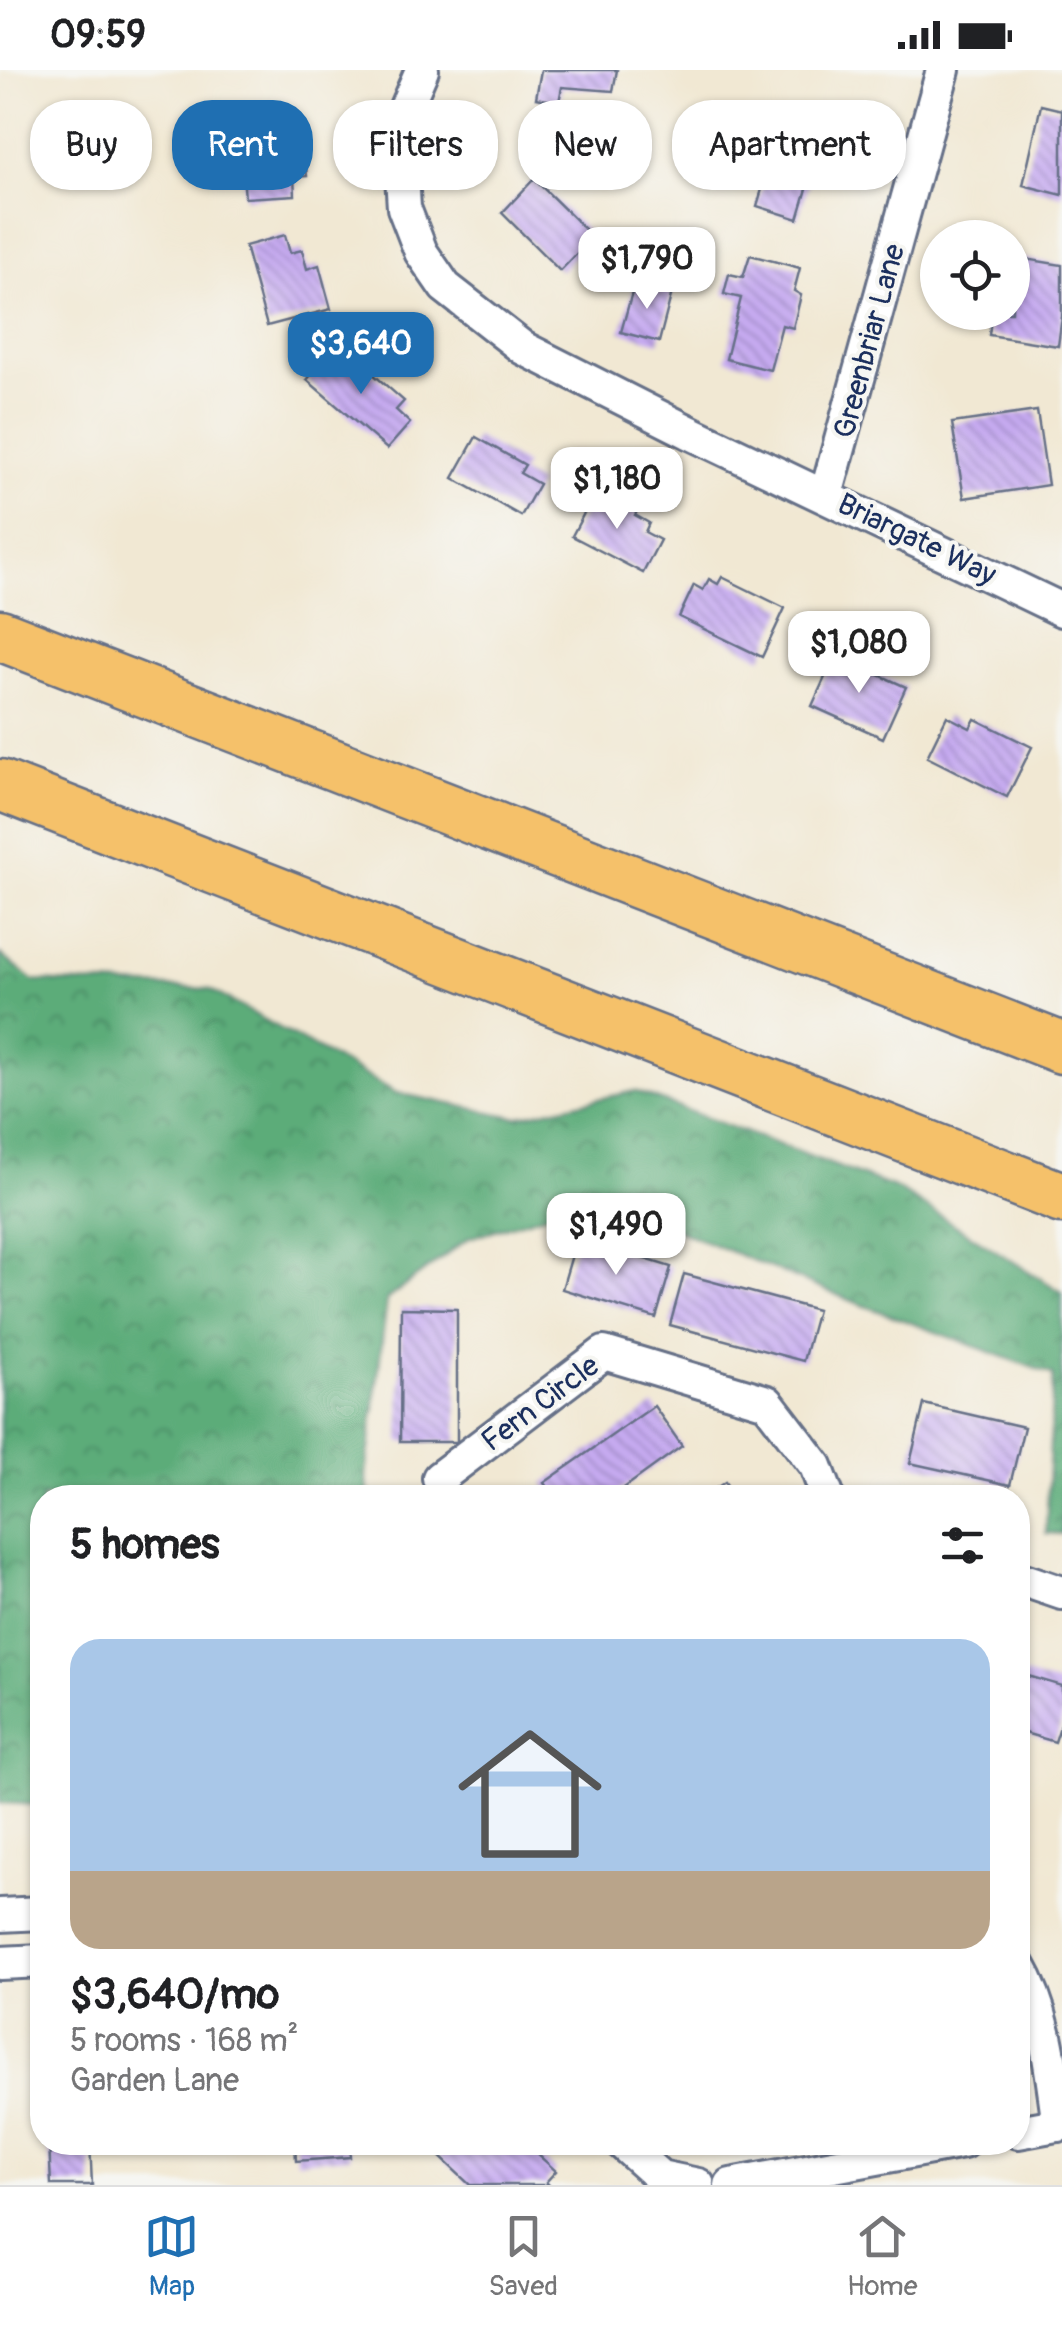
<!DOCTYPE html>
<html lang="en">
<head>
<meta charset="utf-8">
<style>
  :root { --surface:#fff; --page:#f2f2f2; --text:#202124; --muted:#757577; --line:#e0e0e0; --accent:#1f6fb2 }
  body { margin:0; font-family:Pangolin,sans-serif; background:var(--page); color:var(--text); height:100vh; display:flex; flex-direction:column; font-size:38px; white-space:nowrap }
  * { box-sizing:border-box; margin:0 }
  p { font-size:32px; color:var(--muted) }
  .icon { flex:none; width:55px; height:55px; fill:none; stroke:currentColor; stroke-width:2; stroke-linecap:round; stroke-linejoin:round }
  .map { position:relative; flex:1; overflow:hidden }
  .sheet { position:absolute; left:30px; top:1415px; width:1000px; height:670px; display:flex; flex-direction:column; background:var(--surface); border-radius:40px; box-shadow:0 2px 8px #0004 }
  .sheet>* { flex:none }
  .hud { position:absolute; left:30px; top:30px; width:1002px; height:90px; display:flex; gap:20px }
  .controls { position:absolute; left:920px; top:150px; display:grid; gap:20px }
  .controls a { display:grid; place-items:center; width:110px; height:110px; border-radius:50%; background:var(--surface); box-shadow:0 2px 8px #0004; font-size:50px }
  .price { position:absolute; translate:-50% -85px; padding:0 22px; border-radius:20px; background:#fff; color:#222; font-size:32px; line-height:65px; filter:drop-shadow(0 2px 5px #0008) }
  .price::after { content:''; position:absolute; left:50%; top:60px; width:30px; height:22px; margin-left:-15px; background:inherit; clip-path:polygon(0 0,100% 0,50% 100%) }
  .price.current { background:var(--accent); color:#fff }
  ul { padding:0; list-style:none }
  li { display:grid; align-content:center; gap:20px; height:530px; padding:0 40px }
  li+li { border-top:2px solid var(--line) }
  li span { display:grid; place-items:center; height:310px; border-radius:30px; color:#555 }
  li>.icon { margin-inline-start:auto }
  span .icon { width:180px; height:180px; fill:#fffc; stroke-width:1 }
  li b { font-size:42px }
  h2 { display:flex; justify-content:space-between; align-items:center; height:120px; padding:0 40px; font-size:42px }
  .pill { padding:0 35px; border-radius:40px; background:var(--surface); box-shadow:0 2px 8px #0004; font-size:35px; line-height:90px }
  .pill.current { background:var(--accent); color:#fff }
  .status { display:flex; justify-content:space-between; align-items:center; height:70px; padding:0 50px; background:var(--surface); direction:ltr }
  .status svg { height:28px; fill:currentColor }
  .menu { display:flex; justify-content:space-around; align-items:center; height:140px; border-top:2px solid var(--line); background:var(--surface); font-size:28px; color:var(--muted) }
  .menu a { display:grid; justify-items:center; gap:5px }
  .menu .current { color:var(--accent) }
  .map>svg:first-child { display:block }
  .forest { fill:url(#forest-crowns); stroke:#3c6e6c; stroke-width:2.5 }
  .building { fill:url(#building-back-hatch) }
  .lines { fill:none; stroke-linecap:round; stroke-linejoin:round }
  .minor-casing { stroke:#667087; stroke-width:38 }
  .highway-casing { stroke:#667087; stroke-width:55 }
  .minor { stroke:#fff; stroke-width:32 }
  .highway { stroke:#f5c16b; stroke-width:50 }
  .labels { text-anchor:middle; stroke-width:8; stroke-linejoin:round; paint-order:stroke }
  .street-label { font-size:30px; fill:#1b2f5e; stroke:#f6f6f2 }
</style>
</head>
<body>
<div class="status"><b>09:59</b><svg viewBox="0 0 49 12"><path d="M0 12V9h3v3zM5 12V6h3v6zM10 12V3h3v9zM15 12V0h3v12zM26 1h20v11H26zM47 4h2v5h-2z"/></svg></div>
<div class="map">
<svg width="1062" height="2115" viewBox="0 0 1062 2115">
  <defs>
    <pattern id="forest-crowns" width="20" height="18" patternUnits="userSpaceOnUse" patternTransform="scale(2.5)"><rect width="20" height="18" fill="#5cac79"/><path d="M2 6a3 3 0 1 1 6 0M12 15a3 3 0 1 1 6 0" fill="none" stroke="#4b8c66"/></pattern>
    <pattern id="building-back-hatch" width="6" height="6" patternUnits="userSpaceOnUse" patternTransform="scale(2.5)"><rect width="6" height="6" fill="#c6aaf0"/><path d="M-1 5l2 2M0 0l6 6M5-1l2 2" fill="none" stroke="#a08bc6"/></pattern>
  </defs>
  <rect width="100%" height="100%" fill="#f6f6f2"/>
  <filter id="ink" filterUnits="userSpaceOnUse"><feTurbulence type="fractalNoise" baseFrequency=".01" numOctaves="2"/><feDisplacementMap in="SourceGraphic" scale="20" xChannelSelector="R" yChannelSelector="G"/><feConvolveMatrix kernelMatrix="1 2 1 2 8 2 1 2 1" color-interpolation-filters="sRGB"/></filter>
  <filter id="wash" filterUnits="userSpaceOnUse"><feTurbulence type="fractalNoise" baseFrequency=".0048" numOctaves="4" result="noise"/><feDisplacementMap in="SourceGraphic" scale="40" xChannelSelector="R" yChannelSelector="G"/><feGaussianBlur stdDeviation="2.25" result="paint"/><feColorMatrix in="noise" values="0 0 0 0 0 0 0 0 0 0 0 0 0 0 0 0 0 1.4 0 .05"/><feComposite in="paint" operator="in"/></filter>
  <g filter="url(#wash)">
    <rect width="100%" height="100%" fill="#f1e8d3"/>
    <polygon class="forest" points="0,884 34,911 209,919 397,1023 515,1047 635,1021 897,1119 1062,1222 1062,1464 1046,1463 1053,1305 857,1233 599,1128 469,1168 387,1229 366,1405 369,1427 42,1428 42,1735 0,1733"/>
    <g id="blocks">
      <g class="building">
        <polygon points="541,0 617,0 613,21 562,17 559,32 536,28"/>
        <polygon points="286,34 287,54 295,54 296,77 304,77 307,106 294,107 295,125 245,128 237,38"/>
        <polygon points="1041,35 1062,40 1062,125 1023,115"/>
        <polygon points="784,46 828,59 822,79 830,81 823,105 812,102 798,149 757,136"/>
        <polygon points="534,109 593,167 560,201 502,143"/>
        <polygon points="285,165 290,183 302,180 307,199 319,195 331,239 267,256 245,176"/>
        <polygon points="750,185 800,198 794,221 801,225 793,258 782,255 770,300 726,289 741,228 724,224 729,204 743,207"/>
        <polygon points="1013,187 1062,195 1062,246 1058,276 989,265 992,242 1012,242"/>
        <polygon points="635,212 672,222 659,272 621,262"/>
        <polygon points="332,279 350,295 356,289 404,331 396,340 410,353 387,379 307,310"/>
        <polygon points="1037,341 1048,415 964,428 952,353"/>
        <polygon points="476,367 525,395 520,403 539,414 521,446 453,408"/>
        <polygon points="608,422 639,438 635,445 649,453 645,462 660,470 643,503 572,466 591,430 601,436"/>
        <polygon points="722,507 785,538 762,587 679,547 694,515 703,520 709,509 718,514"/>
        <polygon points="835,585 906,617 883,668 812,636"/>
        <polygon points="947,646 970,658 975,649 1032,677 1007,727 927,687"/>
        <polygon points="577,1168 671,1197 656,1248 562,1219"/>
        <polygon points="684,1204 817,1240 803,1291 670,1255"/>
        <polygon points="401,1238 457,1239 457,1372 400,1372"/>
        <polygon points="924,1334 1024,1357 1010,1415 910,1393"/>
        <polygon points="654,1336 682,1376 610,1428 555,1428 544,1413"/>
        <polygon points="725,1412 735,1428 702,1428"/>
        <polygon points="1018,1603 1062,1616 1062,1650 1055,1672 1018,1661"/>
        <polygon points="49,2072 90,2072 92,2115 51,2115"/>
        <polygon points="295,2072 349,2072 350,2087 296,2091"/>
        <polygon points="448,2072 524,2072 556,2101 546,2112 549,2115 470,2115 437,2084"/>
      </g>
    </g>
  </g>
  <g filter="url(#ink)">
    <use href="#blocks" fill-opacity="0" stroke="#667087" stroke-width="2.5"/>
    <g class="lines">
      <g class="minor-casing">
        <g id="minor">
          <polyline points="422,0 406,37 401,89 404,138 421,182 445,217 523,278 689,362 1062,540"/>
          <polyline points="826,425 943,0"/>
          <polyline points="439,1408 604,1283 767,1332 816,1396 828,1428"/>
          <polyline points="1018,1508 1062,1523"/>
          <polyline points="0,1845 42,1843"/>
          <polyline points="0,1893 42,1891"/>
          <path d="M1018,1894C1047,1944 1051,1999 1059,2055"/>
          <polyline points="1018,2062 1062,2054"/>
          <polyline points="621,2072 660,2107 698,2115"/>
          <polyline points="731,2115 963,2072"/>
        </g>
      </g>
      <g class="highway-casing">
        <g id="highway">
          <polyline points="0,565 1062,978"/>
          <polyline points="0,715 1062,1128"/>
        </g>
      </g>
      <use href="#minor" class="minor"/>
      <use href="#highway" class="highway"/>
    </g>
  </g>
  <g class="labels">
    <g class="street-label">
      <text transform="translate(869 271) rotate(-75)" y="10">Greenbriar Lane</text>
      <text transform="translate(917 469) rotate(26)" y="10">Briargate Way</text>
      <text transform="translate(540 1333) rotate(-37)" y="10">Fern Circle</text>
    </g>
  </g>
</svg>
<div class="controls">
<a><svg class="icon" aria-label="locate" viewBox="0 0 24 24"><circle cx="12" cy="12" r="6"/><path d="M12 2v4M12 18v4M2 12h4M18 12h4"/></svg></a>
</div>
<b class="price" style="left:647px;top:242px">$1,790</b>
<b class="price current" style="left:361px;top:327px">$3,640</b>
<b class="price" style="left:617px;top:462px">$1,180</b>
<b class="price" style="left:859px;top:626px">$1,080</b>
<b class="price" style="left:616px;top:1208px">$1,490</b>
<div class="hud">
<a class="pill">Buy</a>
<a class="pill current">Rent</a>
<a class="pill">Filters</a>
<a class="pill">New</a>
<a class="pill">Apartment</a>
</div>
<section class="sheet">
<h2>5 homes<svg class="icon" aria-label="filters" viewBox="0 0 24 24"><path d="M4 7h16M4 17h16"/><circle cx="9" cy="7" r="2"/><circle cx="15" cy="17" r="2"/></svg></h2>
<ul>
<li><span style="background:linear-gradient(#a9c7e8 75%,#b9a48a 0)"><svg class="icon" aria-label="home" viewBox="0 0 24 24"><path d="M3 11l9-7 9 7M6 9v11h12V9"/></svg></span><div><b>$3,640/mo</b><p>5 rooms · 168 m²</p><p>Garden Lane</p></div></li>
</ul>
</section>
</div>
<nav class="menu">
<a class="current"><svg class="icon" aria-label="map" viewBox="0 0 24 24"><path d="M3 6l6-2 6 2 6-2v14l-6 2-6-2-6 2zM9 4v14M15 6v14"/></svg>Map</a>
<a><svg class="icon" aria-label="saved" viewBox="0 0 24 24"><path d="M7 4h10v16l-5-4-5 4z"/></svg>Saved</a>
<a><svg class="icon" aria-label="home" viewBox="0 0 24 24"><path d="M3 11l9-7 9 7M6 9v11h12V9"/></svg>Home</a>
</nav>
</body>
</html>
